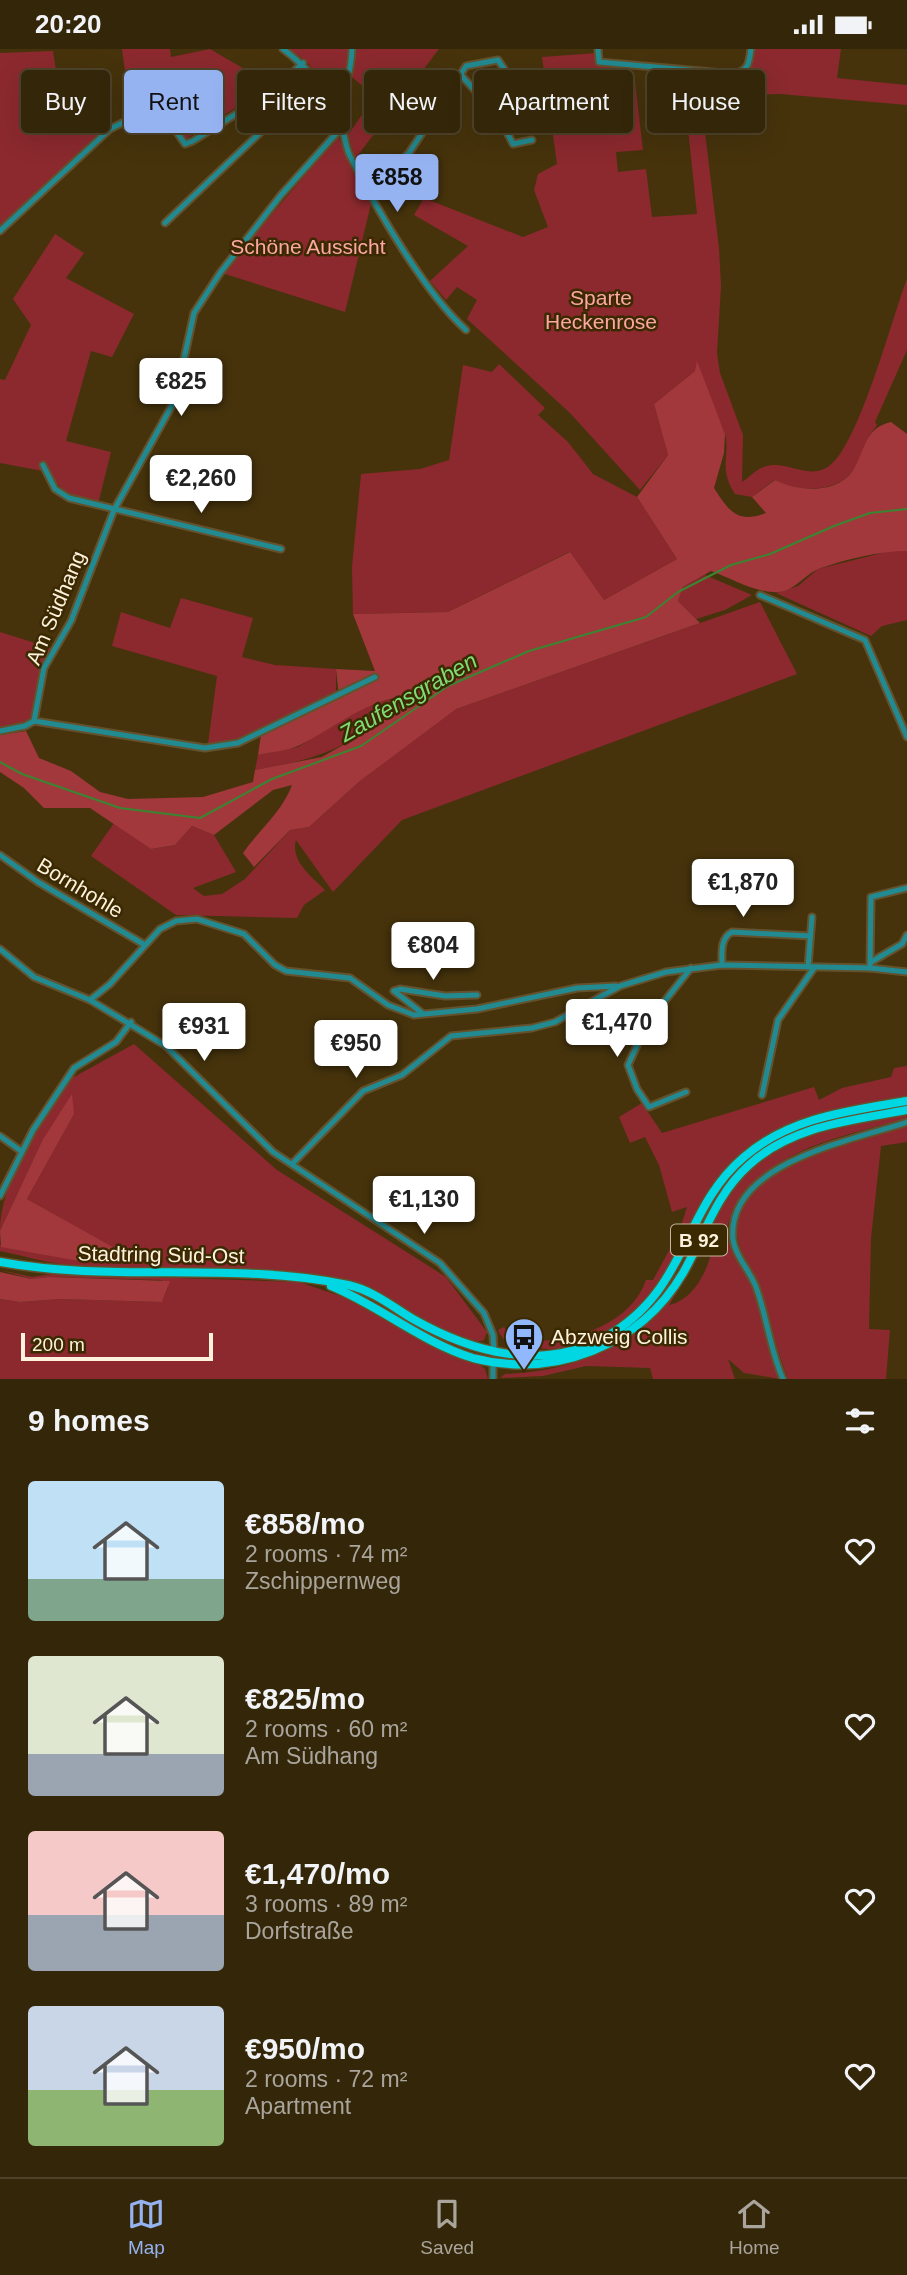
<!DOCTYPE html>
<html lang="en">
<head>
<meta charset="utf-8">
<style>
  :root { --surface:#342609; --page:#3f3217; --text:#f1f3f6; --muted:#a9a59c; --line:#4e432a; --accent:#95b2f1 }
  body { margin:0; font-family:Arial,sans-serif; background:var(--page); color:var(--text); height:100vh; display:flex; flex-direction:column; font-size:26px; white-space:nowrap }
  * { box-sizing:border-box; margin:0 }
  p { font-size:23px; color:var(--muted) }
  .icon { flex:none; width:38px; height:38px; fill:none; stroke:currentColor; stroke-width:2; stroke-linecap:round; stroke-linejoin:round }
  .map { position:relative; height:1330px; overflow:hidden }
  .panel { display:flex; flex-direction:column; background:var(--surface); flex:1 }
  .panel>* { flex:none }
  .top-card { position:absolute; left:21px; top:21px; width:866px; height:63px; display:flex; gap:14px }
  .scale { position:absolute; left:21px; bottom:18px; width:192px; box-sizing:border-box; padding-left:7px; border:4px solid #fef2dd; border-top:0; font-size:19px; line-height:24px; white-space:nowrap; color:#fef2dd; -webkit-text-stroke:5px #3b2901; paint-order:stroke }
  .price { position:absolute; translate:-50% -60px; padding:0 16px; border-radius:7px; background:#fff; color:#222; font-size:23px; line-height:46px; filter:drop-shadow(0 2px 4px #0008) }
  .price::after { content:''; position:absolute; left:50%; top:42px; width:21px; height:16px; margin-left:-10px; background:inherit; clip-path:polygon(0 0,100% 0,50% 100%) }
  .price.on { background:var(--accent); color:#111 }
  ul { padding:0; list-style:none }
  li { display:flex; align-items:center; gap:21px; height:175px; padding:0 28px }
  li span { display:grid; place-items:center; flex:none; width:196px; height:140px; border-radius:7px; color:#555 }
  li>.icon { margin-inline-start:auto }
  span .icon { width:84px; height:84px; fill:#fffc; stroke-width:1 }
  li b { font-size:30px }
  h2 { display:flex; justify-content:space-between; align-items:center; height:84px; padding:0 28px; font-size:30px }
  .pill { padding:0 24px; border-radius:7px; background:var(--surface); box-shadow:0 7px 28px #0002,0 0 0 2px var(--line); font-size:24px; line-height:63px }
  .pill.on { background:var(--accent); color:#111 }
  .status { display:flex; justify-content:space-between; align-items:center; height:49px; padding:0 35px; background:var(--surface); direction:ltr }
  .status svg { height:19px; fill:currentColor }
  .menu { display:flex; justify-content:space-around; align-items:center; height:98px; border-top:2px solid var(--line); background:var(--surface); font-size:19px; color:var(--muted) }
  .menu a { display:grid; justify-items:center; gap:4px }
  .menu .on { color:var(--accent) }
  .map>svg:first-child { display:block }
  .green { fill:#8b292e; fill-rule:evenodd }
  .forest { fill:#a2383c }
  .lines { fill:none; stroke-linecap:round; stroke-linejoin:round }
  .stream { stroke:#3a8532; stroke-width:2 }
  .street-casing { stroke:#63522d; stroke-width:9 }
  .primary-casing { stroke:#63522d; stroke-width:11 }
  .street { stroke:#228a91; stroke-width:5 }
  .primary { stroke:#00d7e2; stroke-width:8 }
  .labels { text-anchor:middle; stroke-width:5; stroke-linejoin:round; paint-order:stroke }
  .shield { fill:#3b2901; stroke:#c4b69b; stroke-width:2 }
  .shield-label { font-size:19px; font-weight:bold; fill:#fef2dd }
  .park-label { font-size:21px; fill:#fda7a4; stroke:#3b2901 }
  .street-label { font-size:21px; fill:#fef2dd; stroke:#3b2901 }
  .poi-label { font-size:21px; fill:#fef2dd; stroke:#3b2901; text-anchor:start }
  .water-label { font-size:23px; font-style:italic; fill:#7ddd72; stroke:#3b2901 }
</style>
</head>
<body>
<div class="status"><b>20:20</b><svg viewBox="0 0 49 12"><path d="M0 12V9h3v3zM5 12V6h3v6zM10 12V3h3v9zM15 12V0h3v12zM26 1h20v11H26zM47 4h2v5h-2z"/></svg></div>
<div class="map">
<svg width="907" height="1330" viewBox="0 0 907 1330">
  <rect width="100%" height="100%" fill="#46330c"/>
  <g class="green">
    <polygon points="122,0 170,0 171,8 210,0 272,36 181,93 149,32 127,37"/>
    <polygon points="289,0 439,0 355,110 348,86 375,47 348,25 338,40 329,41 306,12"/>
    <path d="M753,0H841L837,29L907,36V56L780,45L721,47L722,66L703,67L719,199L721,237L717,304L720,324L743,386L742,433C749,429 756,420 764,418C785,410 805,430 826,419C857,404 892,268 907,230V301L875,373L877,376C865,391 864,406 854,420C837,445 798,443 774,431L752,448L735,445C717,418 732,404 724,382C716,361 704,342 695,322L654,355L668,406L640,441L570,364L467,270L477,251L457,238L446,251L430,232L468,197L414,166L424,149L523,188L548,178L534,141L538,125L557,115L542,8L596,4V15L629,19L634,24L643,101L616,103L618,123L646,120L652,168L697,165L682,23L747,26Z"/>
    <polygon points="53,2 61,54 60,85 108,80 0,179 0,4"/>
    <polygon points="338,87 371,155 345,263 222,224"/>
    <path d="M55,185L84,204L66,229L134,265L112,308L91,302L66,392L111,403L98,455C66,448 61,443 46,416L41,417L43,422L0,414V330L5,331L31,276L13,250Z"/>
    <polygon points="499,315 545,359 538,366 568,393 593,425 637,448 677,510 604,551 569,503 448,563 353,565 352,518 361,425 420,420 449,411 463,316 492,323"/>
    <polygon points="890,502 907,502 907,571 882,577 871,587 776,544 798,537 818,520"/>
    <polygon points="705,526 752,546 725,561 696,570 678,552 683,538"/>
    <polygon points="181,549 253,569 242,608 275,616 336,620 336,642 235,692 208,695 217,627 112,597 121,563 170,579"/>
    <path d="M760,553L797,625L402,771L333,843L296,791C290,812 312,828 325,841L304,856L297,869L176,866L91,807L114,774L151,800L175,796L192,777L214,786L236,823L193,839L204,847L222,845L245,830L290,781L309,778L360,732L453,661Z"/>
    <polygon points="0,583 51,599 40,622 31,671 0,679"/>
    <path d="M398,648L404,652C397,658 388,661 382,667C347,702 303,713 255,721L258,706L298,698L360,659Z"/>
    <path d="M134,995L277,1121L446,1228L487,1283L484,1291C465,1301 365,1235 333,1229C251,1214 166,1224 82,1218C52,1215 28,1208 0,1202V1196L84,1213L141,1215L27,1150L74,1065L42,1092L0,1182C0,1132 42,1069 72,1029Z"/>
    <path d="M907,1017V1048C851,1058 794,1063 747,1100C681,1153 685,1242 597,1287C576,1298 552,1303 532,1298C514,1293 507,1300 498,1281L504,1278L512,1290C558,1298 629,1281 646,1231H653L679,1183L687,1158L672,1163L659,1116L645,1088L630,1094L619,1068L642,1054L662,1084L814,1038L819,1051L842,1039L891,1028L894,1019Z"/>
    <path d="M907,1066V1069C847,1087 771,1098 737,1157C733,1164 727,1173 727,1181C727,1206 748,1220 755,1243C764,1272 768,1303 781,1330L744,1324L728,1310L735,1330H653L650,1319L586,1317L543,1327L500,1329L505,1325C576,1323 650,1292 686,1225C706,1188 720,1146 753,1117C795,1080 853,1074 907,1066ZM715,1179C715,1206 699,1250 669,1256C679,1242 706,1184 715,1179Z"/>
    <path d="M907,1076V1093L881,1097L871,1189L869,1280L890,1281L886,1330H788C775,1297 768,1261 755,1228C748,1212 738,1201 737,1184C732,1117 860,1091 907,1076Z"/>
    <polygon points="0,1221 32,1228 52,1225 299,1233 355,1252 476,1313 485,1320 488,1330 0,1330 0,1250 20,1253 60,1250 162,1253 168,1238 162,1231 49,1228 31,1230"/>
  </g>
  <g class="forest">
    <path d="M697,312L725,385L724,404L714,439C729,462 737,475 766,464L752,448L775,431C798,443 840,446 855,418C866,397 866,379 891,373L907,385V502C879,502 847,510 821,519C803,525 794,545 773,543C752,542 731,529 711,522L683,538L678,552L700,574L456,660L360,732L309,778L290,781L254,818L243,804C259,781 282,763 292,736L273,741L214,786L192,777L175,796L151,800L90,759H44L24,739L0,723V686L26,682L39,709L71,722L100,743L128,750L203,748L253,733L255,721L322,708L373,679L383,665L404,653L398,648C359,656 334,679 300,696C288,702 271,703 258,706L261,686L339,647L336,620L375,622L353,565L448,563L570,503L604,551L677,510L637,448L668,406L654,355L695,322Z"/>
    <polygon points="72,1045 74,1065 27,1150 143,1215 84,1213 1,1198 0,1182 42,1092"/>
    <polygon points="0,1223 31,1230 49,1228 170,1232 162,1253 60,1250 20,1253 0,1250"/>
  </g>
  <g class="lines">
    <polyline class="stream" points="0,713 22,725 120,759 200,769 272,730 361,697 448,637 529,602 646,568 678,543 731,516 770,505 834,477 870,464 907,460"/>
    <g class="street-casing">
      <g id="street">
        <path d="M283,0C310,20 329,44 341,76C345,86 345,97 350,107C376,159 424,243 466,281"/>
        <path d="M598,0L599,13L734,25C749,21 749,14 751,0"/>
        <polyline points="460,25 499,68 513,95 532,91"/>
        <path d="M330,51C348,36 351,23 352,0"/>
        <polyline points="369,142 409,104 466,17 498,11 517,39"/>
        <polyline points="165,174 264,80 320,36"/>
        <polyline points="0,182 110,80 124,73 165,66 185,95 193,92 274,41 303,14"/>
        <polyline points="43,416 55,440 69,449 281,500"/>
        <polyline points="760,546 865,591 907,688"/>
        <polyline points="34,672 44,619 71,572 114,461 175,351 194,264 220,224 281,146 342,78"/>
        <polyline points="0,682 25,677 34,672 205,699 238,694 375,628"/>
        <polyline points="0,806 38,833 145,896"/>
        <polyline points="0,900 34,928 90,951 166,997 273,1103 440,1214 484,1264 493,1286 494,1304"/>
        <polyline points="871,913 902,895 907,886"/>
        <path d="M722,916C722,904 720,889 732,883L810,887"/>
        <polyline points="808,918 812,868"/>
        <polyline points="870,919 871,848 907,839"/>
        <polyline points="394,942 400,940 445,947 477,946"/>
        <polyline points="394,942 422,964"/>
        <polyline points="90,951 110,935 160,880 176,872 197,870 244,885 275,916 286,922 350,929 388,956 414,966 477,960 577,939 616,937"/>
        <polyline points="686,1043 649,1058 637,1040 628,1016 648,973 691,919"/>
        <polyline points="762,1046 778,971 814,919"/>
        <polyline points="0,1087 21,1102"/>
        <polyline points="293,1114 363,1042 402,1026 451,987 532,979 555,973 620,937 666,923 722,916 870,919 907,923"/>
        <polyline points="0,1147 33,1081 74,1019 116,993 131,973"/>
        <polyline points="493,1330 493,1313"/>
        <path d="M783,1330C770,1301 767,1268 756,1238C750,1222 735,1207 733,1190C726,1113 855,1091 907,1073"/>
      </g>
    </g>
    <g class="primary-casing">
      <g id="primary">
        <path d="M0,1213C115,1234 234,1212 348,1236C372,1241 393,1258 413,1270C471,1303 541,1323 604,1289C689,1242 681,1161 744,1108C790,1068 849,1062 907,1052"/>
        <path d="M331,1237C380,1257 423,1294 473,1309C555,1330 640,1297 683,1224C704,1187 716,1145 749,1116C793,1076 851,1072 907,1061"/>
      </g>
    </g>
    <use href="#street" class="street"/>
    <use href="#primary" class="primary"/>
  </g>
  <defs>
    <g id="bus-pin" transform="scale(2.0125)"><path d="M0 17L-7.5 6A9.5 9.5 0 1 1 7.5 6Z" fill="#91b8fd" stroke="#3b2901"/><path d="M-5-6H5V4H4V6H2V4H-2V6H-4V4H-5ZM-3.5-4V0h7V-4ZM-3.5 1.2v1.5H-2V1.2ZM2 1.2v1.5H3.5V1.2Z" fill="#111"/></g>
  </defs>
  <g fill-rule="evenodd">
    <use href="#bus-pin" x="524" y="1288"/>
  </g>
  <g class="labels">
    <rect class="shield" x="671" y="1175.5" width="56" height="31" rx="5"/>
    <g class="shield-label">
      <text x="699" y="1198">B 92</text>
    </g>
    <g class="park-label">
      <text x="308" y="205">Schöne Aussicht</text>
      <text x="601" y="256">Sparte<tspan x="601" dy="24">Heckenrose</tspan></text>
    </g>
    <g class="street-label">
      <text transform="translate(56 559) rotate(-67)" y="7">Am Südhang</text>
      <text transform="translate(80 839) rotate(31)" y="7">Bornhohle</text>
      <text transform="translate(161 1206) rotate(1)" y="7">Stadtring Süd-Ost</text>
    </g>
    <g class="poi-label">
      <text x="551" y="1295">Abzweig Collis</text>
    </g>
    <g class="water-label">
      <text transform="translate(408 648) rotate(-30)" y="8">Zaufensgraben</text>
    </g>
  </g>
</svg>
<div class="scale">200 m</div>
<b class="price on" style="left:397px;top:165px">€858</b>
<b class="price" style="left:181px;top:369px">€825</b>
<b class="price" style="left:201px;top:466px">€2,260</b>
<b class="price" style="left:743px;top:870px">€1,870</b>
<b class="price" style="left:433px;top:933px">€804</b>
<b class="price" style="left:617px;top:1010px">€1,470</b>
<b class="price" style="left:204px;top:1014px">€931</b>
<b class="price" style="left:356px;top:1031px">€950</b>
<b class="price" style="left:424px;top:1187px">€1,130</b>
<div class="top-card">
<a class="pill">Buy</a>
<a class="pill on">Rent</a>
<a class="pill">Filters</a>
<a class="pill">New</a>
<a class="pill">Apartment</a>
<a class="pill">House</a>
</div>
</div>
<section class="panel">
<h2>9 homes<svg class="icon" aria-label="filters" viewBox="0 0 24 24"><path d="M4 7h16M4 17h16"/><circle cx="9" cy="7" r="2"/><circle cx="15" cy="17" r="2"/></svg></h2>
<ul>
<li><span style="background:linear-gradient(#bfe0f5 70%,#7fa58c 0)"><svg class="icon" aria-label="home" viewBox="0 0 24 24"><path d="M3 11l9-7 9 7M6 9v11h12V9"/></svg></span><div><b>€858/mo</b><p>2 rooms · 74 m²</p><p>Zschippernweg</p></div><svg class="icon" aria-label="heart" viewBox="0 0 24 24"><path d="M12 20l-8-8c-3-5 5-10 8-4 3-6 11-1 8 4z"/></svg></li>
<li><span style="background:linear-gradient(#dfe7d0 70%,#9aa5b1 0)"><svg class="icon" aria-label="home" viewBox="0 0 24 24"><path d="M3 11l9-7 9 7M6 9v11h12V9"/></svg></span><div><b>€825/mo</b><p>2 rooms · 60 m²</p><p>Am Südhang</p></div><svg class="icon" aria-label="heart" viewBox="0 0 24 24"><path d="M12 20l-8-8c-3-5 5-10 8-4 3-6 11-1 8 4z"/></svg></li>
<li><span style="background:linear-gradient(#f6c9c9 60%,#9aa5b1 0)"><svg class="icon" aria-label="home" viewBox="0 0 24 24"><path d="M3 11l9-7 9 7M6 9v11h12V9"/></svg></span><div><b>€1,470/mo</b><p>3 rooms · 89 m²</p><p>Dorfstraße</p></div><svg class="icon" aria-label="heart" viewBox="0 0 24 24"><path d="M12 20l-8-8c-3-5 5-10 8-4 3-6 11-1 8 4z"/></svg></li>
<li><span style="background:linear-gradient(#c9d6e8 60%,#8fb573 0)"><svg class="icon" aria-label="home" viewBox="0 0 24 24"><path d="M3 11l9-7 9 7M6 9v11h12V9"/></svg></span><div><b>€950/mo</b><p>2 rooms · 72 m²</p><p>Apartment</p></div><svg class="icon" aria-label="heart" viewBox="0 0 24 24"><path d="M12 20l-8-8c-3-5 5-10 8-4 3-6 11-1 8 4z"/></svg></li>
</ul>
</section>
<nav class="menu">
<a class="on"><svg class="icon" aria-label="map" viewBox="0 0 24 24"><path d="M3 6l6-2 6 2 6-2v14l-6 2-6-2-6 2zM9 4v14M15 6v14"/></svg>Map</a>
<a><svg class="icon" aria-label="saved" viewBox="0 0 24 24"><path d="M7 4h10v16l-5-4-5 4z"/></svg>Saved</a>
<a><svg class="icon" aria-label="home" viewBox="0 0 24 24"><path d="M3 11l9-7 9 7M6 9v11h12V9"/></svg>Home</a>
</nav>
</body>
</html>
